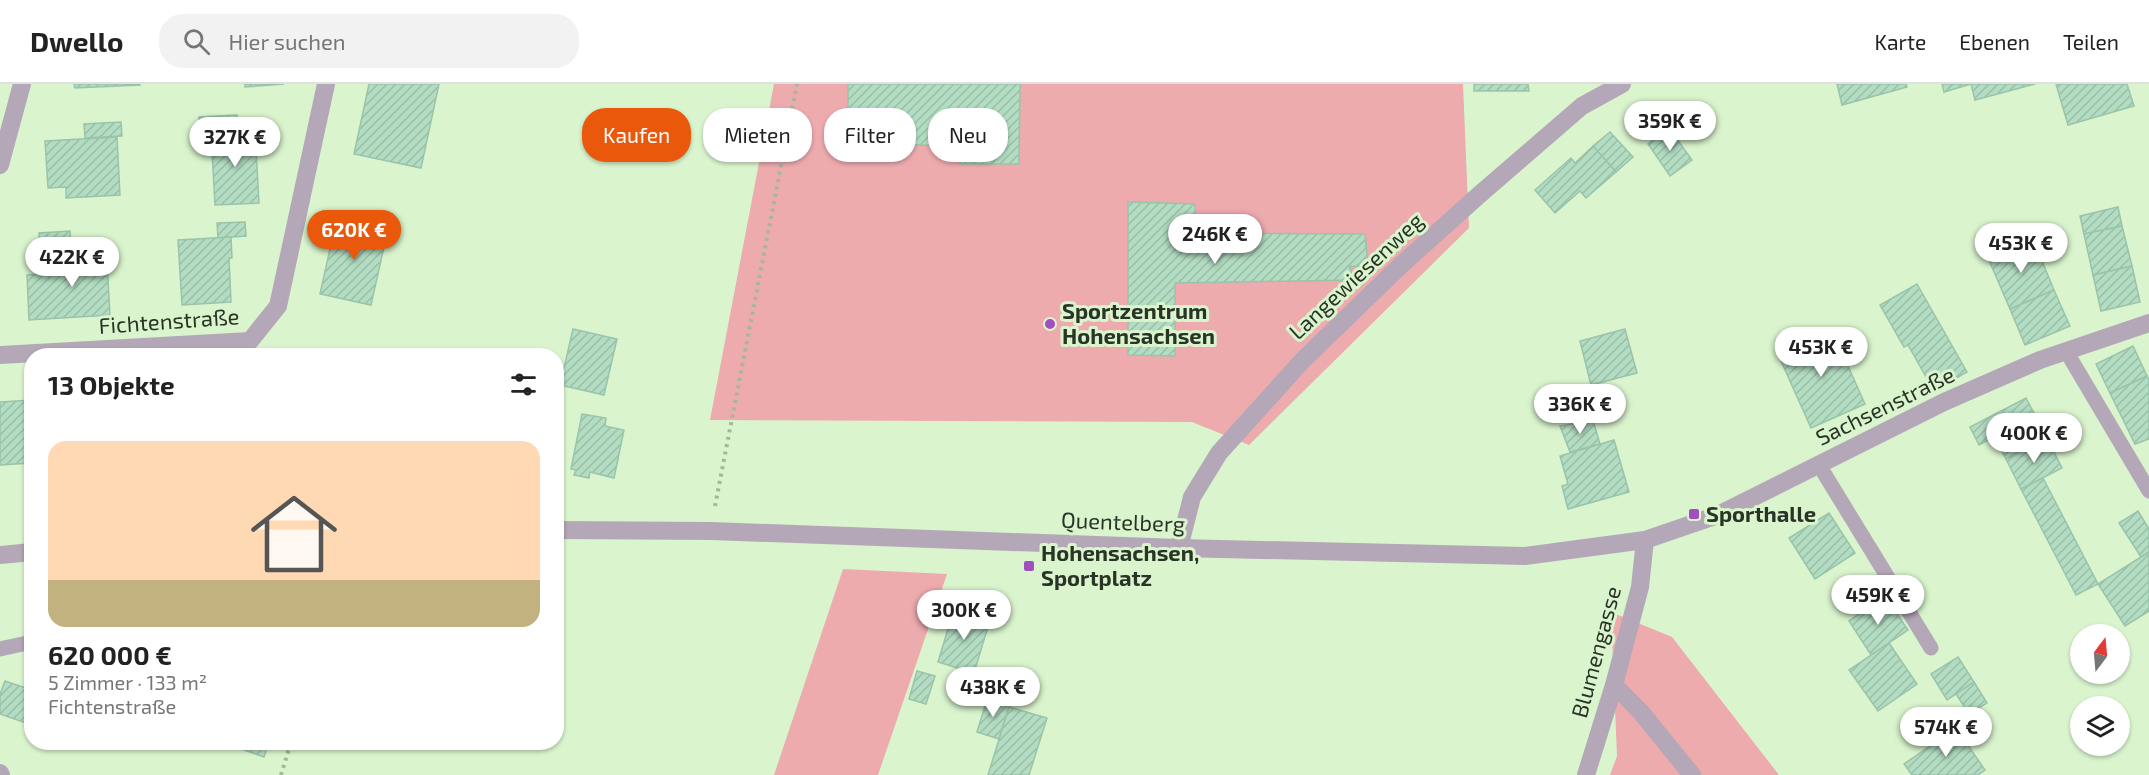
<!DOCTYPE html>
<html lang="de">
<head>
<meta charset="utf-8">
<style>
  :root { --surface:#fff; --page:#f2f2f2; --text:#222; --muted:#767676; --line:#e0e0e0; --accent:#ea580c }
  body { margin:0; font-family:"Exo 2",sans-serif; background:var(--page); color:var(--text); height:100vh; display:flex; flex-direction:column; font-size:22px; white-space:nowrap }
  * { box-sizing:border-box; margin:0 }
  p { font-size:20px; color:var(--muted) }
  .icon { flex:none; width:33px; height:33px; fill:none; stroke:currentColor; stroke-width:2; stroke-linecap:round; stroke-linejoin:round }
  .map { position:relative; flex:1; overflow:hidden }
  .drawer { position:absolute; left:24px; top:264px; width:540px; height:402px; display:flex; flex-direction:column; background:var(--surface); border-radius:24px; box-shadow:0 2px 4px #0004 }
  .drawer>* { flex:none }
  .guide { position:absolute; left:582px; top:24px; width:570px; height:54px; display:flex; gap:12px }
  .needle { width:39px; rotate:16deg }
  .fabs { position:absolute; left:2070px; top:540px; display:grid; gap:12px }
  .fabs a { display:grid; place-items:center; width:60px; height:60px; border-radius:50%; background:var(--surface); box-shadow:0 2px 4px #0004; font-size:30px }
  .price { position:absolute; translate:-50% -51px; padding:0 14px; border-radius:21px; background:#fff; color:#222; font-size:20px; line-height:39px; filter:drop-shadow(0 2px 3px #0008) }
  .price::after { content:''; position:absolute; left:50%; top:36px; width:18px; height:14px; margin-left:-9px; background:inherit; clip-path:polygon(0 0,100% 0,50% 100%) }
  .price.selected { background:var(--accent); color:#fff }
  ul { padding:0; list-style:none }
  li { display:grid; align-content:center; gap:12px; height:318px; padding:0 24px }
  li span { display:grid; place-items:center; height:186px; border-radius:18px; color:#555 }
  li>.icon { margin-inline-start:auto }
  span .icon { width:108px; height:108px; fill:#fffc; stroke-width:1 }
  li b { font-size:26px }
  h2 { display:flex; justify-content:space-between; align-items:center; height:72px; padding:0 24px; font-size:26px }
  .tag { padding:0 21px; border-radius:24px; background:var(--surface); box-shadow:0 2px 4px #0004; font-size:21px; line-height:54px }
  .tag.selected { background:var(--accent); color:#fff }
  header { display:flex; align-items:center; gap:36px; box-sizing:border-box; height:84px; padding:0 30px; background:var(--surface); border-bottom:2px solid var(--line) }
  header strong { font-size:28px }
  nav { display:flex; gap:33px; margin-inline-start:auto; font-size:21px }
  .search { width:420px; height:54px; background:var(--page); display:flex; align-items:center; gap:15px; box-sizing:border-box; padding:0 21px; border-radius:24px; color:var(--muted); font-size:22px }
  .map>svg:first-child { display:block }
  .green { fill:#edabae }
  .building { fill:url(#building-hatch); stroke:#9ac4a9; stroke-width:1.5 }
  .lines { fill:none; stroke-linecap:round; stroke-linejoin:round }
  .path { stroke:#a2b899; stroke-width:4; stroke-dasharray:3 4.5; stroke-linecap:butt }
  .service { stroke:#b4a8b8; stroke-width:15 }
  .minor { stroke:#b4a8b8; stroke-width:18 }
  .tertiary { stroke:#b4a8b8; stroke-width:18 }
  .poi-dot { fill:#a14fbe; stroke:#daf5ce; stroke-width:2 }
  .labels { text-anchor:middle; stroke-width:6; stroke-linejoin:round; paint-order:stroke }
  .street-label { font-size:22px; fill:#2a3426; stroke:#daf5ce }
  .poi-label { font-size:22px; font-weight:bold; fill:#2a3426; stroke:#daf5ce; text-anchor:start }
</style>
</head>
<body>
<header>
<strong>Dwello</strong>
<div class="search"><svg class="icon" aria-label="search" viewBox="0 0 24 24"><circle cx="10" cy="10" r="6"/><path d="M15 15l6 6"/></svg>Hier suchen</div>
<nav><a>Karte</a><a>Ebenen</a><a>Teilen</a></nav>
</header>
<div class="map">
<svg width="2149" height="691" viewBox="0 0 2149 691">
  <defs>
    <pattern id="building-hatch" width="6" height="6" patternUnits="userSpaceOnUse" patternTransform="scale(1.5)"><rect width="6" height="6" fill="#b3ddc2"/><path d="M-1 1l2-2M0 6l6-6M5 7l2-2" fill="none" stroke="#9abea7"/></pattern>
  </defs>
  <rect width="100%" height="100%" fill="#daf5ce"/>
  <g class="green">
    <polygon points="774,0 1463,0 1469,144 1249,361 1192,338 710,336"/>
    <polygon points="843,485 947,490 878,691 774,691"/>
    <polygon points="1611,528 1672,553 1779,691 1610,691 1617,672"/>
  </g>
  <g class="building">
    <polygon points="74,0 140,0 140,1 75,4"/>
    <polygon points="245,0 284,0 245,3"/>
    <polygon points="369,0 439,0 421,84 354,70"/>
    <polygon points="848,0 1020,0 1019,80 960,80 959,62 880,60 878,41 848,42"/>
    <polygon points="1474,0 1528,0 1529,7 1474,7"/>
    <polygon points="1837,0 1906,0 1907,3 1842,21"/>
    <polygon points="1942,0 2035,0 1975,16 1971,0 1944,8"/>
    <polygon points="2056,0 2127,0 2134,22 2068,41"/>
    <polygon points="237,31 238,48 200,50 199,33"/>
    <polygon points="121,38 122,52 85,54 84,40"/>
    <polygon points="1669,44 1692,76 1670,92 1648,60"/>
    <polygon points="255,47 259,119 215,121 211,49"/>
    <polygon points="1610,48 1633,73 1616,88 1593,62"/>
    <polygon points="117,53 120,111 66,114 66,103 48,104 45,57"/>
    <polygon points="1593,62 1616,88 1586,114 1580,107 1555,129 1535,106 1571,74 1575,79"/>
    <polygon points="1128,118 1195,120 1195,149 1365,150 1368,183 1349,182 1354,196 1175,199 1175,272 1128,271"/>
    <polygon points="2118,123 2122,142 2084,150 2080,132"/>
    <polygon points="337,133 388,145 371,221 320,210"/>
    <polygon points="245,138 246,152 218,154 217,139"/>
    <polygon points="2122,142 2132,182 2093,191 2084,150"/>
    <polygon points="2028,144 2033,155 1988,174 1984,163"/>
    <polygon points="70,147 72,188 42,190 39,149"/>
    <polygon points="231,153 232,174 229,174 231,218 182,221 178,156"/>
    <polygon points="2033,155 2054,206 2010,225 1988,174"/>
    <polygon points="106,161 110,231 29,236 27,191 72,188 71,163"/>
    <polygon points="2132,182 2140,218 2101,227 2093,191"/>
    <polygon points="1917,200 1967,288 1934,307 1908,261 1904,263 1880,221"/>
    <polygon points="2054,206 2070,242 2025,261 2010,225"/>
    <polygon points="1831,244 1865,320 1811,344 1777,268"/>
    <polygon points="573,245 617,255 604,311 560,301"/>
    <polygon points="1625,245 1637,289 1591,301 1580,257"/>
    <polygon points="2133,262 2147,292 2110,309 2096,280"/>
    <polygon points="2147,292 2149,296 2149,355 2135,360 2110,309"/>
    <polygon points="2026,314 2047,354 2006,375 1994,353 1979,361 1970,343"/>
    <polygon points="32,316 32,379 0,381 0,318"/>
    <polygon points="582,330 606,334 605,342 624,346 614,394 590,388 589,394 574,391 576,386 571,385"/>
    <polygon points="1593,336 1600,360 1570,368 1560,342"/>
    <polygon points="2047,354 2062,384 2021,405 2006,375"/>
    <polygon points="1614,356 1629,408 1568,425 1562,402 1568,400 1560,372"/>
    <polygon points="2043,394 2098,500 2076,511 2021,405"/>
    <polygon points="2138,427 2149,445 2149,468 2141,473 2119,439"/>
    <polygon points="1829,429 1855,469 1815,495 1789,454"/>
    <polygon points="2149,468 2149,527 2125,542 2098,500"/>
    <polygon points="1885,512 1908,546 1871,571 1849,537"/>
    <polygon points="954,525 990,536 974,589 938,578"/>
    <polygon points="1889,559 1917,600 1878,627 1849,586"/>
    <polygon points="1958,573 1974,598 1947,616 1931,590"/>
    <polygon points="917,587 935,592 926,620 909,615"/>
    <polygon points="5,597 32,606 32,641 0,630 0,610"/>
    <polygon points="1974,598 1987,619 1969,630 1956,610"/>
    <polygon points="988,612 1010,619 999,655 977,648"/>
    <polygon points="1009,623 1047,634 1029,691 988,691"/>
    <polygon points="1956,644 1985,686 1978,691 1912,691 1904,680"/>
    <polygon points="235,658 269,658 264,673 233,662"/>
  </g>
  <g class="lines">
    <g class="path">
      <polyline points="715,422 797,0"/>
      <polyline points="281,691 291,658"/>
    </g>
    <g class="service">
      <polyline points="2066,267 2149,407"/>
      <polyline points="1819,381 1931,564"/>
      <polyline points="0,565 32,558"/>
    </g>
    <g class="minor">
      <polyline points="0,81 22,0"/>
      <polyline points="0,271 250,257 278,222 326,0"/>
      <polyline points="1179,464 1192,413 1219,369 1303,276 1400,182 1479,111 1582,22 1622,0"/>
      <polyline points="1614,601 1640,627 1692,691"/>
      <polyline points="0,689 1,691"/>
      <polyline points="1586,691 1614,601 1640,503 1645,456"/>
    </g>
    <g class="tertiary">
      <polyline points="556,446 711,447 1179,464 1525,472 1645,456 1718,431 1944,318 2040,276 2149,239"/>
      <polyline points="0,471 32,468"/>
    </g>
  </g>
  <g class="poi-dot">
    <circle cx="1050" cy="240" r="6"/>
    <rect x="1688" y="424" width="12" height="12" rx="3"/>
    <rect x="1023" y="476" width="12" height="12" rx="3"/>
  </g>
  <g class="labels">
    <g class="street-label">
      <text transform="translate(1356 192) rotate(-43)" y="8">Langewiesenweg</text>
      <text transform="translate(169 237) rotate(-4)" y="8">Fichtenstraße</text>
      <text transform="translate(1885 322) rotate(-26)" y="8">Sachsenstraße</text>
      <text transform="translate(1123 438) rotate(2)" y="8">Quentelberg</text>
      <text transform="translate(1596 568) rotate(-75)" y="8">Blumengasse</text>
    </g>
    <g class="poi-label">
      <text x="1062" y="235">Sportzentrum<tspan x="1062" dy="25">Hohensachsen</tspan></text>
      <text x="1706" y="438">Sporthalle</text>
      <text x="1041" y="477">Hohensachsen,<tspan x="1041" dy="25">Sportplatz</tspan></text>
    </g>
  </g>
</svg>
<div class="fabs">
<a><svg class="needle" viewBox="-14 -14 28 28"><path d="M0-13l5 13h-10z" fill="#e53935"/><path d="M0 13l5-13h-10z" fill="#767676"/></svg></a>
<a><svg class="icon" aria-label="layers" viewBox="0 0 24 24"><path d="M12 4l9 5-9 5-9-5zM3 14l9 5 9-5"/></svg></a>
</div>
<b class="price" style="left:1670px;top:68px">359K €</b>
<b class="price" style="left:235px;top:84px">327K €</b>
<b class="price selected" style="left:354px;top:177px">620K €</b>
<b class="price" style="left:1215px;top:181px">246K €</b>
<b class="price" style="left:2021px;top:190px">453K €</b>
<b class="price" style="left:72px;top:204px">422K €</b>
<b class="price" style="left:1821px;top:294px">453K €</b>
<b class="price" style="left:1580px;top:351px">336K €</b>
<b class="price" style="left:2034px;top:380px">400K €</b>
<b class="price" style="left:1878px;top:542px">459K €</b>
<b class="price" style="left:964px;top:557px">300K €</b>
<b class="price" style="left:993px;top:634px">438K €</b>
<b class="price" style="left:1946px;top:674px">574K €</b>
<div class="guide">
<a class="tag selected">Kaufen</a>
<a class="tag">Mieten</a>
<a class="tag">Filter</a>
<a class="tag">Neu</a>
</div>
<section class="drawer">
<h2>13 Objekte<svg class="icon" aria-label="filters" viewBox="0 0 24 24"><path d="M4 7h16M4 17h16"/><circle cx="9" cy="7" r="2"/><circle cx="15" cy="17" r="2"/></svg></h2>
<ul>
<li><span style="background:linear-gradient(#ffd9b3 75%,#c2b280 0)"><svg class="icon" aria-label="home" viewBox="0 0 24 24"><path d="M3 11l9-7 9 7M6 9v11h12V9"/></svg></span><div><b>620 000 €</b><p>5 Zimmer · 133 m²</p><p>Fichtenstraße</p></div></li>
</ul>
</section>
</div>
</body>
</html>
